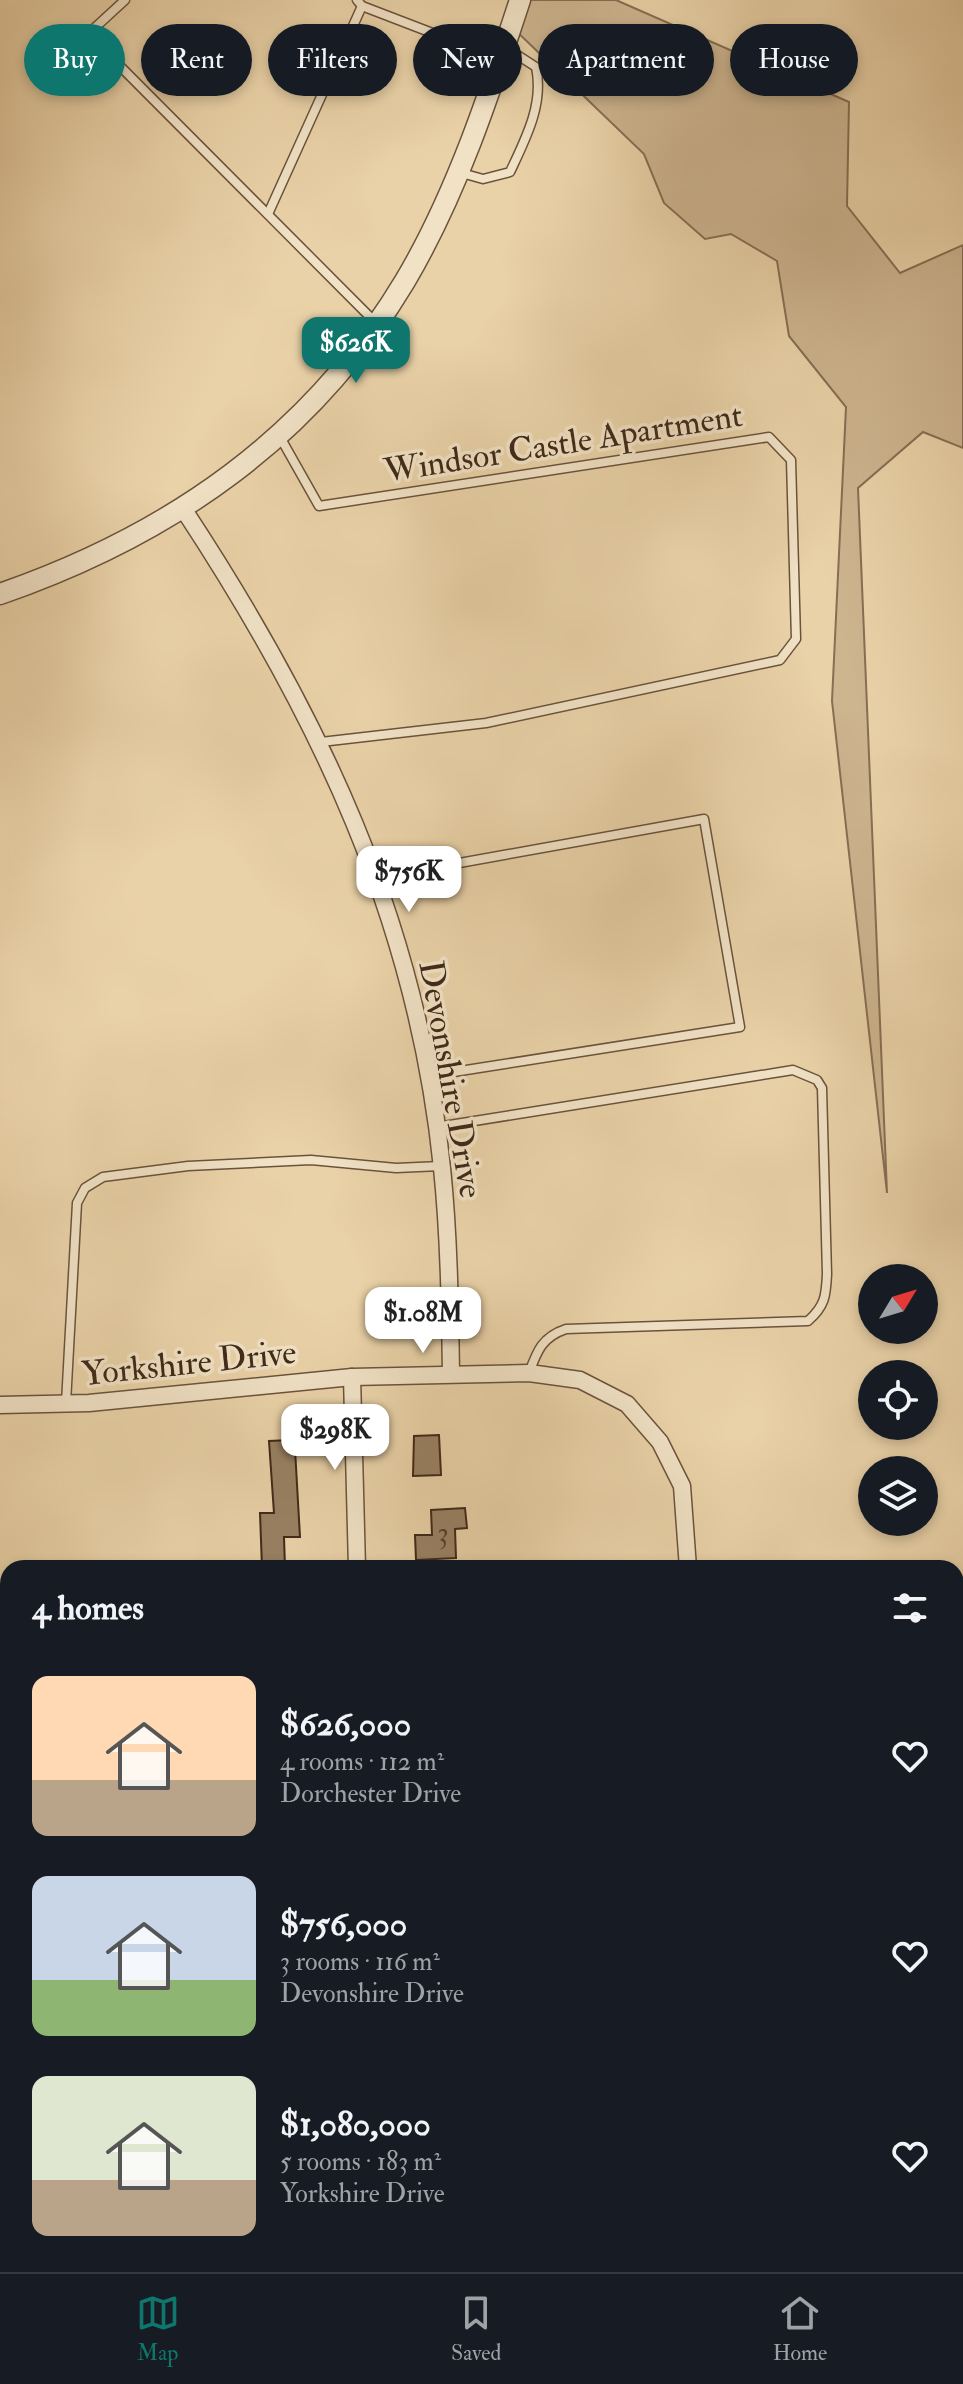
<!DOCTYPE html>
<html lang="en">
<head>
<meta charset="utf-8">
<style>
  :root { --surface:#171b24; --page:#242831; --text:#f1f3f6; --muted:#9ea1a6; --line:#363941; --accent:#0f766e }
  body { margin:0; font-family:"IM FELL Double Pica",serif; background:var(--page); color:var(--text); height:100vh; display:flex; flex-direction:column; font-size:30px; white-space:nowrap }
  * { box-sizing:border-box; margin:0 }
  p { font-size:26px; color:var(--muted) }
  .icon { flex:none; width:44px; height:44px; fill:none; stroke:currentColor; stroke-width:2; stroke-linecap:round; stroke-linejoin:round }
  .map { position:relative; flex:1; overflow:hidden }
  .panel { position:absolute; left:0px; top:1560px; width:964px; height:712px; display:flex; flex-direction:column; background:var(--surface); border-radius:24px 24px 0 0; box-shadow:0 4px 12px #0003 }
  .panel>* { flex:none }
  .banner { position:absolute; left:24px; top:24px; width:916px; height:72px; display:flex; gap:16px }
  .needle { width:52px; rotate:52deg }
  .tools { position:absolute; left:858px; top:1264px; display:grid; gap:16px }
  .tools a { display:grid; place-items:center; width:80px; height:80px; border-radius:50%; background:var(--surface); box-shadow:0 4px 12px #0003; font-size:40px }
  .price { position:absolute; translate:-50% -68px; padding:0 18px; border-radius:16px; background:#fff; color:#222; font-size:26px; line-height:52px; filter:drop-shadow(0 2px 4px #0008) }
  .price::after { content:''; position:absolute; left:50%; top:48px; width:24px; height:18px; margin-left:-12px; background:inherit; clip-path:polygon(0 0,100% 0,50% 100%) }
  .price.on { background:var(--accent); color:#fff }
  ul { padding:0; list-style:none }
  li { display:flex; align-items:center; gap:24px; height:200px; padding:0 32px }
  li span { display:grid; place-items:center; flex:none; width:224px; height:160px; border-radius:16px; color:#555 }
  li>.icon { margin-inline-start:auto }
  span .icon { width:96px; height:96px; fill:#fffc; stroke-width:1 }
  li b { font-size:34px }
  h2 { display:flex; justify-content:space-between; align-items:center; height:96px; padding:0 32px; font-size:34px }
  .chip { padding:0 28px; border-radius:36px; background:var(--surface); box-shadow:0 4px 12px #0003; font-size:28px; line-height:72px }
  .chip.on { background:var(--accent); color:#fff }
  .dock { display:flex; justify-content:space-around; align-items:center; height:112px; border-top:2px solid var(--line); background:var(--surface); font-size:22px; color:var(--muted) }
  .dock a { display:grid; justify-items:center; gap:4px }
  .dock .on { color:var(--accent) }
  .map>svg:first-child { display:block }
  .green { fill:#cdb590; stroke:#866f54; stroke-width:2 }
  .building { fill:#988163; stroke:#3f2918; stroke-width:2 }
  .lines { fill:none; stroke-linecap:round; stroke-linejoin:round }
  .service-casing { stroke:#6a533c; stroke-width:11 }
  .minor-casing { stroke:#6a533c; stroke-width:19 }
  .tertiary-casing { stroke:#6a533c; stroke-width:23 }
  .path { stroke:#3f2918; stroke-width:3; stroke-dasharray:6 4; stroke-linecap:butt }
  .service { stroke:#f1e2c6; stroke-width:8 }
  .minor { stroke:#f1e2c6; stroke-width:16 }
  .tertiary { stroke:#f1e2c6; stroke-width:20 }
  .labels { text-anchor:middle; stroke-width:7; stroke-linejoin:round; paint-order:stroke }
  .number-label { font-size:30px; fill:#553f2b }
  .street-label { font-size:34px; fill:#3f2918; stroke:#f1e2c6 }
</style>
</head>
<body>
<div class="map">
<svg width="963" height="2272" viewBox="0 0 963 2272">
  <rect width="100%" height="100%" fill="#ead2a8"/>
  <filter id="stains"><feTurbulence type="fractalNoise" baseFrequency=".0025" numOctaves="4"/><feColorMatrix values="0 0 0 0 .2 0 0 0 0 .09 0 0 0 0 .02 0 0 0 .5 -.17"/></filter>
  <radialGradient id="worn" r=".72"><stop offset=".6" stop-color="#630" stop-opacity="0"/><stop offset="1" stop-color="#630" stop-opacity=".3"/></radialGradient>
  <polygon class="green" points="522,0 616,0 849,102 847,206 900,273 963,245 963,448 923,432 858,488 887,1193 832,701 846,407 789,336 777,261 731,234 705,239 664,203 644,154 512,27"/>
  <g class="building">
    <polygon points="439,1435 441,1475 413,1476 414,1436"/>
    <polygon points="291,1440 291,1449 295,1449 300,1537 284,1537 285,1568 262,1568 260,1513 274,1513 269,1441"/>
    <polygon points="465,1508 467,1528 455,1529 456,1558 416,1560 415,1535 432,1535 431,1510"/>
  </g>
  <g class="lines">
    <g class="service-casing">
      <g id="service">
        <polyline points="125,0 88,34 376,323"/>
        <polyline points="357,0 362,6 500,59"/>
        <path d="M458,172L483,179L510,172C526,138 544,104 536,67L505,47"/>
        <polyline points="268,214 362,6"/>
        <polyline points="280,437 319,506 769,437 791,460 796,639 780,660 486,723 321,742"/>
        <polyline points="376,878 704,819 740,1027 428,1076"/>
        <path d="M437,1127L793,1070L817,1080L822,1088L827,1274C826,1296 825,1306 808,1321L566,1329C542,1337 537,1351 529,1373"/>
        <polyline points="66,1403 77,1203 85,1188 103,1177 188,1166 311,1160 396,1168 441,1166"/>
        <polyline points="105,2264 107,2272"/>
        <polyline points="286,2264 288,2272"/>
        <polyline points="514,2272 526,2264"/>
      </g>
    </g>
    <g class="minor-casing">
      <g id="minor">
        <path d="M184,510C319,715 417,920 442,1168C449,1236 450,1305 451,1374"/>
        <polyline points="352,1377 357,1568"/>
        <polyline points="0,1405 89,1403 352,1377 529,1373 580,1380 627,1404 660,1442 682,1486 688,1568"/>
        <polyline points="956,2212 963,2216"/>
      </g>
    </g>
    <g class="tertiary-casing">
      <g id="tertiary">
        <path d="M0,594C170,535 311,438 405,281C456,195 489,95 520,0"/>
        <polyline points="956,2184 963,2171"/>
        <polyline points="909,2272 914,2264"/>
      </g>
    </g>
    <g class="path">
      <polyline points="0,1812 8,1821"/>
      <polyline points="0,2087 8,2082"/>
      <polyline points="120,2264 122,2272"/>
      <polyline points="588,2264 588,2265"/>
      <polyline points="298,2269 366,2264"/>
    </g>
    <use href="#service" class="service"/>
    <use href="#minor" class="minor"/>
    <use href="#tertiary" class="tertiary"/>
  </g>
  <g class="labels">
    <g class="number-label">
      <text x="443" y="1542">3</text>
    </g>
    <g class="street-label">
      <text transform="translate(563 442) rotate(-9)" y="12">Windsor Castle Apartment</text>
      <text transform="translate(452 1079) rotate(80)" y="12">Devonshire Drive</text>
      <text transform="translate(189 1362) rotate(-6)" y="12">Yorkshire Drive</text>
    </g>
  </g>
  <rect width="100%" height="100%" filter="url(#stains)"/>
  <rect width="100%" height="100%" fill="url(#worn)"/>
</svg>
<div class="tools">
<a><svg class="needle" viewBox="-14 -14 28 28"><path d="M0-13l5 13h-10z" fill="#e53935"/><path d="M0 13l5-13h-10z" fill="#9ea1a6"/></svg></a>
<a><svg class="icon" aria-label="locate" viewBox="0 0 24 24"><circle cx="12" cy="12" r="6"/><path d="M12 2v4M12 18v4M2 12h4M18 12h4"/></svg></a>
<a><svg class="icon" aria-label="layers" viewBox="0 0 24 24"><path d="M12 4l9 5-9 5-9-5zM3 14l9 5 9-5"/></svg></a>
</div>
<b class="price on" style="left:356px;top:385px">$626K</b>
<b class="price" style="left:409px;top:914px">$756K</b>
<b class="price" style="left:423px;top:1355px">$1.08M</b>
<b class="price" style="left:335px;top:1472px">$298K</b>
<div class="banner">
<a class="chip on">Buy</a>
<a class="chip">Rent</a>
<a class="chip">Filters</a>
<a class="chip">New</a>
<a class="chip">Apartment</a>
<a class="chip">House</a>
</div>
<section class="panel">
<h2>4 homes<svg class="icon" aria-label="filters" viewBox="0 0 24 24"><path d="M4 7h16M4 17h16"/><circle cx="9" cy="7" r="2"/><circle cx="15" cy="17" r="2"/></svg></h2>
<ul>
<li><span style="background:linear-gradient(#ffd9b3 65%,#b9a48a 0)"><svg class="icon" aria-label="home" viewBox="0 0 24 24"><path d="M3 11l9-7 9 7M6 9v11h12V9"/></svg></span><div><b>$626,000</b><p>4 rooms · 112 m²</p><p>Dorchester Drive</p></div><svg class="icon" aria-label="heart" viewBox="0 0 24 24"><path d="M12 20l-8-8c-3-5 5-10 8-4 3-6 11-1 8 4z"/></svg></li>
<li><span style="background:linear-gradient(#c9d6e8 65%,#8fb573 0)"><svg class="icon" aria-label="home" viewBox="0 0 24 24"><path d="M3 11l9-7 9 7M6 9v11h12V9"/></svg></span><div><b>$756,000</b><p>3 rooms · 116 m²</p><p>Devonshire Drive</p></div><svg class="icon" aria-label="heart" viewBox="0 0 24 24"><path d="M12 20l-8-8c-3-5 5-10 8-4 3-6 11-1 8 4z"/></svg></li>
<li><span style="background:linear-gradient(#dfe7d0 65%,#b9a48a 0)"><svg class="icon" aria-label="home" viewBox="0 0 24 24"><path d="M3 11l9-7 9 7M6 9v11h12V9"/></svg></span><div><b>$1,080,000</b><p>5 rooms · 183 m²</p><p>Yorkshire Drive</p></div><svg class="icon" aria-label="heart" viewBox="0 0 24 24"><path d="M12 20l-8-8c-3-5 5-10 8-4 3-6 11-1 8 4z"/></svg></li>
</ul>
</section>
</div>
<nav class="dock">
<a class="on"><svg class="icon" aria-label="map" viewBox="0 0 24 24"><path d="M3 6l6-2 6 2 6-2v14l-6 2-6-2-6 2zM9 4v14M15 6v14"/></svg>Map</a>
<a><svg class="icon" aria-label="saved" viewBox="0 0 24 24"><path d="M7 4h10v16l-5-4-5 4z"/></svg>Saved</a>
<a><svg class="icon" aria-label="home" viewBox="0 0 24 24"><path d="M3 11l9-7 9 7M6 9v11h12V9"/></svg>Home</a>
</nav>
</body>
</html>
